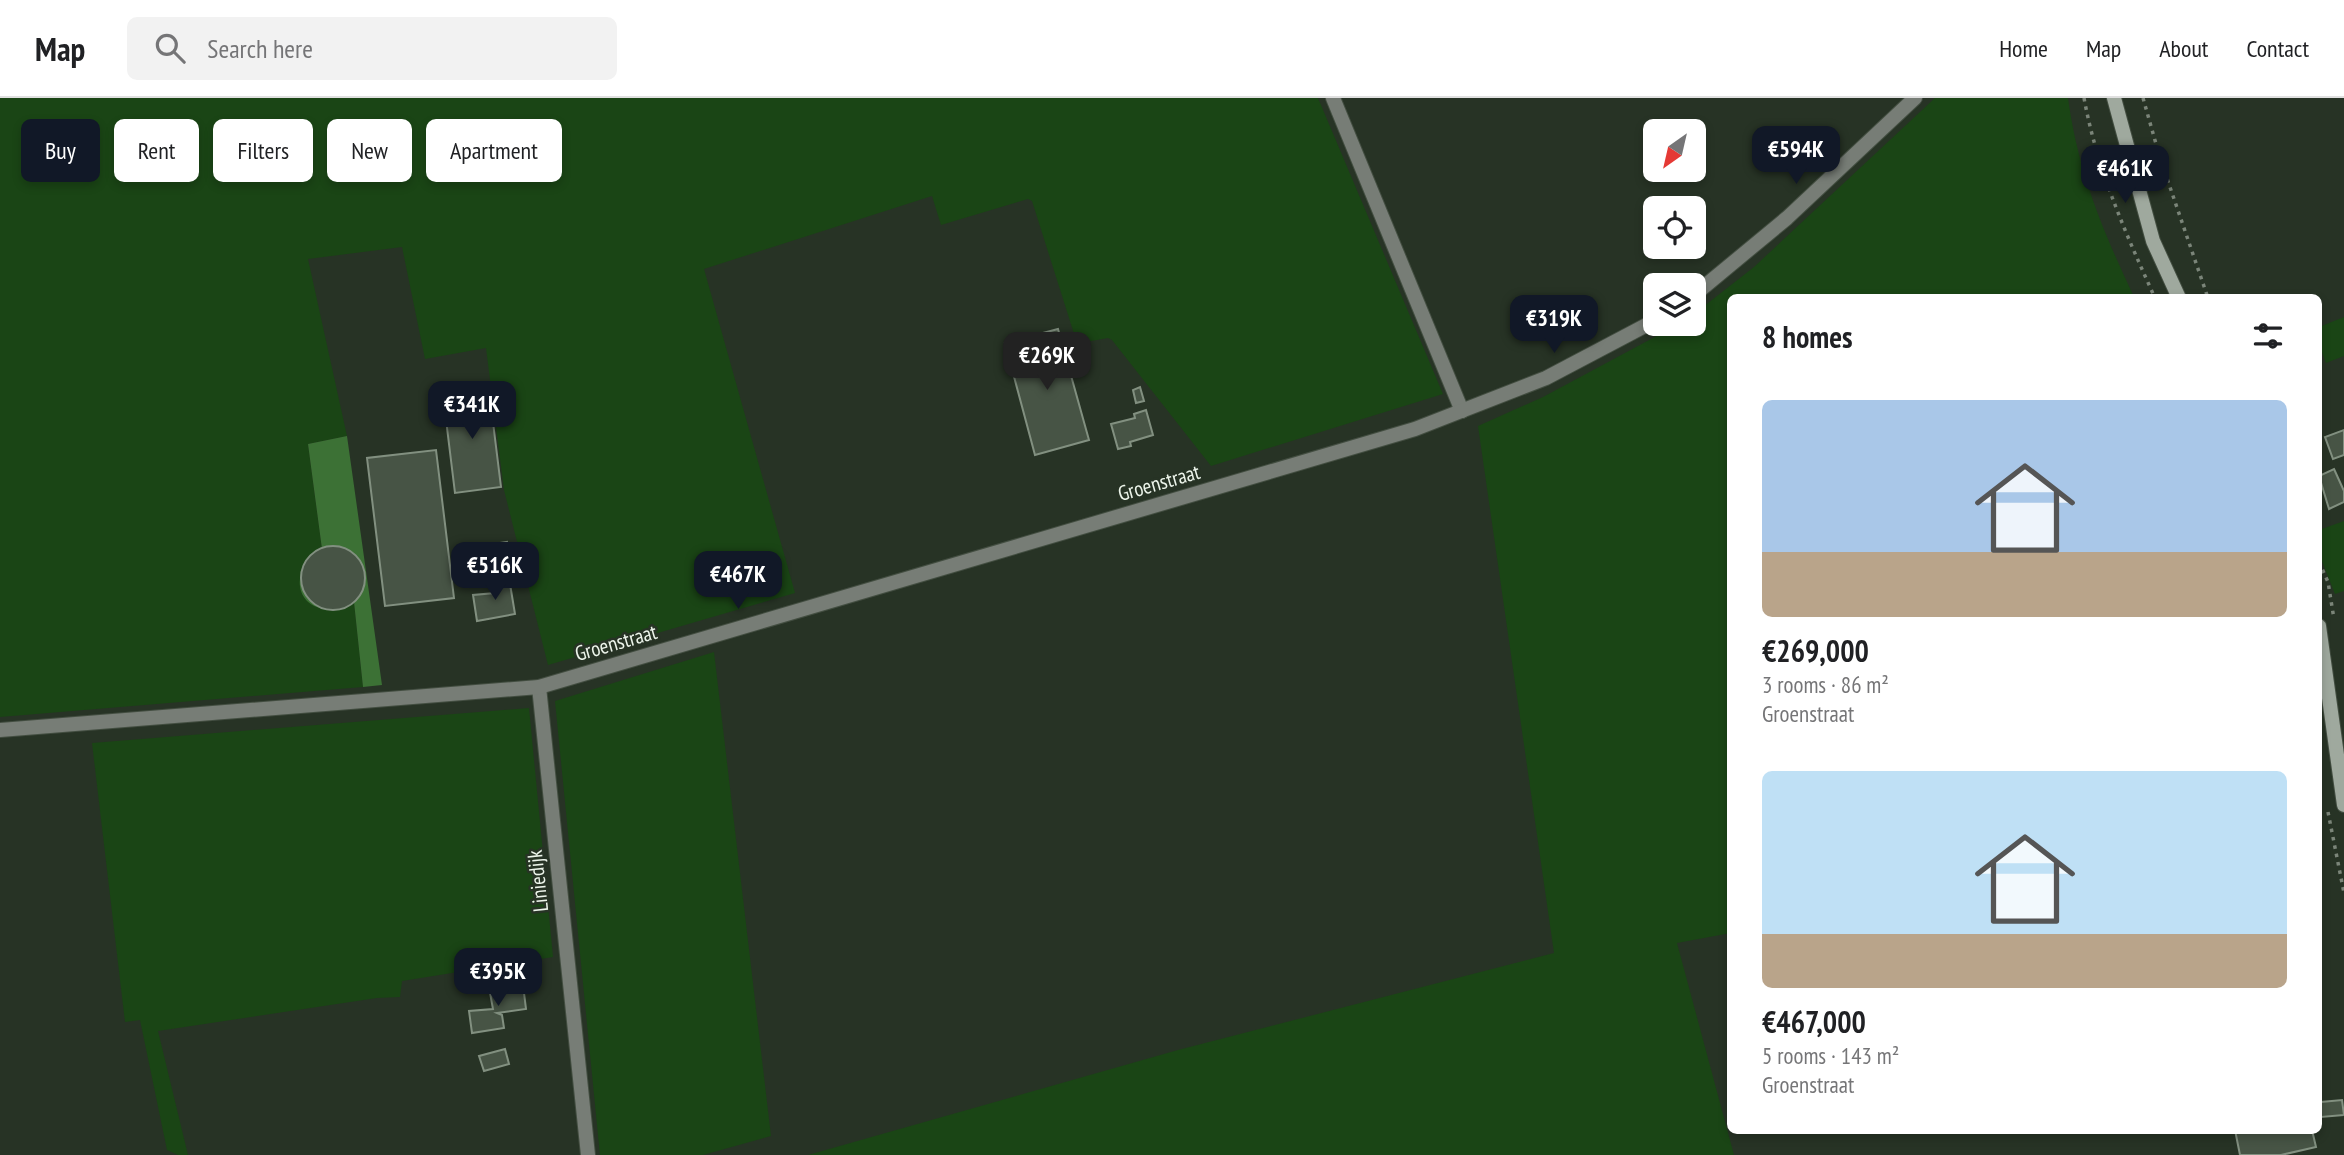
<!DOCTYPE html>
<html lang="en">
<head>
<meta charset="utf-8">
<style>
  :root { --surface:#fff; --page:#f2f2f2; --text:#202124; --muted:#757577; --line:#e0e0e0; --accent:#111827 }
  body { margin:0; font-family:"PT Sans Narrow",sans-serif; background:var(--page); color:var(--text); height:100vh; display:flex; flex-direction:column; font-size:26px; white-space:nowrap }
  * { box-sizing:border-box; margin:0 }
  p { font-size:23px; color:var(--muted) }
  .icon { flex:none; width:38px; height:38px; fill:none; stroke:currentColor; stroke-width:2; stroke-linecap:round; stroke-linejoin:round }
  .map { position:relative; flex:1; overflow:hidden }
  .sheet { position:absolute; left:1727px; top:196px; width:595px; height:840px; display:flex; flex-direction:column; background:var(--surface); border-radius:10px; box-shadow:0 4px 10px #0003 }
  .sheet>* { flex:none }
  .top-card { position:absolute; left:21px; top:21px; width:665px; height:63px; display:flex; gap:14px }
  .needle { width:46px; rotate:214deg }
  .buttons { position:absolute; left:1643px; top:21px; display:grid; gap:14px }
  .buttons a { display:grid; place-items:center; width:63px; height:63px; border-radius:10px; background:var(--surface); box-shadow:0 4px 10px #0003; font-size:35px }
  .price { position:absolute; translate:-50% -60px; padding:0 16px; border-radius:14px; background:var(--accent); color:#fff; font-size:23px; line-height:46px; filter:drop-shadow(0 2px 4px #0008) }
  .price::after { content:''; position:absolute; left:50%; top:42px; width:21px; height:16px; margin-left:-10px; background:inherit; clip-path:polygon(0 0,100% 0,50% 100%) }
  .price.on { background:#222; color:#fff }
  ul { padding:0; list-style:none }
  li { display:grid; align-content:center; gap:14px; height:371px; padding:0 35px }
  li span { display:grid; place-items:center; height:217px; border-radius:10px; color:#555 }
  li>.icon { margin-inline-start:auto }
  span .icon { width:126px; height:126px; fill:#fffc; stroke-width:1 }
  li b { font-size:30px }
  h2 { display:flex; justify-content:space-between; align-items:center; height:84px; padding:0 35px; font-size:30px }
  .tag { padding:0 24px; border-radius:10px; background:var(--surface); box-shadow:0 4px 10px #0003; font-size:24px; line-height:63px }
  .tag.on { background:var(--accent); color:#fff }
  header { display:flex; align-items:center; gap:42px; box-sizing:border-box; height:98px; padding:0 35px; background:var(--surface); border-bottom:2px solid var(--line) }
  header strong { font-size:33px }
  nav { display:flex; gap:38px; margin-inline-start:auto; font-size:24px }
  .search { width:490px; height:63px; background:var(--page); display:flex; align-items:center; gap:18px; box-sizing:border-box; padding:0 24px; border-radius:10px; color:var(--muted); font-size:26px }
  .map>svg:first-child { display:block }
  .green { fill:#1a4515 }
  .forest { fill:#3c7135 }
  .building { fill:#475445; stroke:#829080; stroke-width:2 }
  .lines { fill:none; stroke-linecap:round; stroke-linejoin:round }
  .street-casing { stroke:#434e41; stroke-width:16 }
  .secondary-casing { stroke:#434e41; stroke-width:16 }
  .path { stroke:#7b8579; stroke-width:3.5; stroke-dasharray:3.5 5; stroke-linecap:butt }
  .street { stroke:#777d76; stroke-width:14 }
  .secondary { stroke:#9fa99e; stroke-width:14 }
  .labels { text-anchor:middle; stroke-width:5; stroke-linejoin:round; paint-order:stroke }
  .street-label { font-size:21px; fill:#edf5eb; stroke:#273325 }
</style>
</head>
<body>
<header>
<strong>Map</strong>
<div class="search"><svg class="icon" aria-label="search" viewBox="0 0 24 24"><circle cx="10" cy="10" r="6"/><path d="M15 15l6 6"/></svg>Search here</div>
<nav><a>Home</a><a>Map</a><a>About</a><a>Contact</a></nav>
</header>
<div class="map">
<svg width="2344" height="1057" viewBox="0 0 2344 1057">
  <rect width="100%" height="100%" fill="#273325"/>
  <g class="green">
    <polygon points="0,0 1318,0 1443,296 1211,368 1112,242 1108,240 1080,245 1076,242 1032,103 1028,101 941,127 932,98 704,171 795,495 548,567 504,392 486,250 425,261 402,149 308,161 347,338 308,346 322,451 305,463 300,479 331,512 354,504 363,589 0,619"/>
    <path d="M1935,0H2068C2078,74 2103,133 2134,199L1731,200V835L1677,845L1734,1057H808L1178,952L1554,855L1478,328L1543,299L1679,226H1694V216L1754,169Z"/>
    <polygon points="2344,219 2344,258 2326,265 2319,247 2319,229"/>
    <polygon points="2344,423 2344,493 2335,496 2319,456 2319,432"/>
    <polygon points="714,554 771,1038 703,1057 600,1057 555,603"/>
    <polygon points="529,610 553,859 402,883 400,899 377,900 158,933 188,1057 178,1057 167,1052 140,922 125,924 92,645"/>
  </g>
  <path class="forest" d="M347,338L382,587L363,589L354,504C345,507 336,512 327,511C291,509 292,465 322,451L308,346Z"/>
  <g class="building">
    <polygon points="1058,231 1089,342 1035,357 1005,245"/>
    <polygon points="1140,289 1144,303 1136,305 1133,292"/>
    <polygon points="489,292 501,389 455,395 443,297"/>
    <polygon points="1146,312 1153,337 1130,344 1131,348 1118,351 1111,326 1135,320 1134,316"/>
    <polygon points="2344,332 2344,357 2333,361 2325,339"/>
    <polygon points="436,352 454,500 385,508 367,360"/>
    <polygon points="2334,371 2344,393 2344,404 2329,411 2319,378"/>
    <polygon points="507,444 509,458 495,459 493,446"/>
    <circle cx="333" cy="480" r="32"/>
    <polygon points="509,480 515,516 477,523 473,497 495,495 494,482"/>
    <polygon points="512,886 512,888 523,887 526,911 497,915 502,917 504,930 472,935 469,913 493,911 489,889"/>
    <polygon points="505,951 509,966 484,973 479,958"/>
    <polygon points="2342,1002 2344,1017 2321,1019 2319,1008 2321,1004"/>
    <polygon points="2235,1032 2312,1032 2316,1049 2281,1057 2240,1057"/>
  </g>
  <g class="lines">
    <g class="street-casing">
      <g id="street">
        <polyline points="1333,0 1462,313"/>
        <polyline points="1694,197 1787,120 1915,0"/>
        <polyline points="539,589 588,1057"/>
        <polyline points="0,632 539,589 1415,331 1546,280 1656,222"/>
      </g>
    </g>
    <g class="secondary-casing">
      <g id="secondary">
        <polyline points="2114,0 2153,143 2179,200"/>
        <polyline points="2319,528 2344,707"/>
      </g>
    </g>
    <g class="path">
      <path d="M2084,0C2097,71 2125,134 2155,200"/>
      <polyline points="2143,0 2160,60 2208,200"/>
      <polyline points="2319,464 2328,484 2334,521"/>
      <polyline points="2328,714 2344,795"/>
    </g>
    <use href="#street" class="street"/>
    <use href="#secondary" class="secondary"/>
  </g>
  <g class="labels">
    <g class="street-label">
      <text transform="translate(1159 385) rotate(-16)" y="7">Groenstraat</text>
      <text transform="translate(616 545) rotate(-16)" y="7">Groenstraat</text>
      <text transform="translate(538 783) rotate(-96)" y="7">Liniedijk</text>
    </g>
  </g>
</svg>
<div class="buttons">
<a><svg class="needle" viewBox="-14 -14 28 28"><path d="M0-13l5 13h-10z" fill="#e53935"/><path d="M0 13l5-13h-10z" fill="#757577"/></svg></a>
<a><svg class="icon" aria-label="locate" viewBox="0 0 24 24"><circle cx="12" cy="12" r="6"/><path d="M12 2v4M12 18v4M2 12h4M18 12h4"/></svg></a>
<a><svg class="icon" aria-label="layers" viewBox="0 0 24 24"><path d="M12 4l9 5-9 5-9-5zM3 14l9 5 9-5"/></svg></a>
</div>
<b class="price" style="left:1796px;top:88px">€594K</b>
<b class="price" style="left:2125px;top:107px">€461K</b>
<b class="price" style="left:1554px;top:257px">€319K</b>
<b class="price on" style="left:1047px;top:294px">€269K</b>
<b class="price" style="left:472px;top:343px">€341K</b>
<b class="price" style="left:495px;top:504px">€516K</b>
<b class="price" style="left:738px;top:513px">€467K</b>
<b class="price" style="left:498px;top:910px">€395K</b>
<div class="top-card">
<a class="tag on">Buy</a>
<a class="tag">Rent</a>
<a class="tag">Filters</a>
<a class="tag">New</a>
<a class="tag">Apartment</a>
</div>
<section class="sheet">
<h2>8 homes<svg class="icon" aria-label="filters" viewBox="0 0 24 24"><path d="M4 7h16M4 17h16"/><circle cx="9" cy="7" r="2"/><circle cx="15" cy="17" r="2"/></svg></h2>
<ul>
<li><span style="background:linear-gradient(#a9c7e8 70%,#b9a48a 0)"><svg class="icon" aria-label="home" viewBox="0 0 24 24"><path d="M3 11l9-7 9 7M6 9v11h12V9"/></svg></span><div><b>€269,000</b><p>3 rooms · 86 m²</p><p>Groenstraat</p></div></li>
<li><span style="background:linear-gradient(#bfe0f5 75%,#b9a48a 0)"><svg class="icon" aria-label="home" viewBox="0 0 24 24"><path d="M3 11l9-7 9 7M6 9v11h12V9"/></svg></span><div><b>€467,000</b><p>5 rooms · 143 m²</p><p>Groenstraat</p></div></li>
</ul>
</section>
</div>
</body>
</html>
